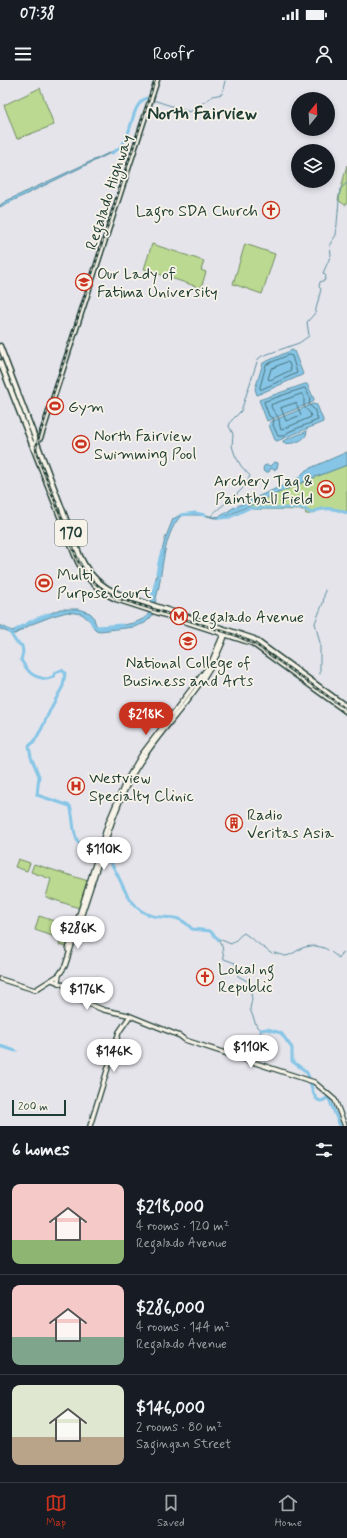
<!DOCTYPE html>
<html lang="en">
<head>
<meta charset="utf-8">
<style>
  :root { --surface:#171b24; --page:#242831; --text:#f1f3f6; --muted:#9ea1a6; --line:#363941; --accent:#c8321e }
  body { margin:0; font-family:Mynerve,sans-serif; background:var(--page); color:var(--text); height:100vh; display:flex; flex-direction:column; font-size:15px; white-space:nowrap }
  * { box-sizing:border-box; margin:0 }
  p { font-size:13px; color:var(--muted) }
  .icon { flex:none; width:22px; height:22px; fill:none; stroke:currentColor; stroke-width:2; stroke-linecap:round; stroke-linejoin:round }
  .map { position:relative; height:1046px; overflow:hidden }
  .sheet { display:flex; flex-direction:column; background:var(--surface); flex:1 }
  .sheet>* { flex:none }
  .needle { width:26px; rotate:18deg }
  .tools { position:absolute; left:291px; top:12px; display:grid; gap:8px }
  .tools a { display:grid; place-items:center; width:44px; height:44px; border-radius:50%; background:var(--surface); box-shadow:0 2px 6px #0003; font-size:20px }
  .scale { position:absolute; left:12px; bottom:10px; width:54px; box-sizing:border-box; padding-left:4px; border:2px solid #1f3d34; border-top:0; font-size:11px; line-height:14px; white-space:nowrap; color:#1f3d34; -webkit-text-stroke:3px #f7f3e8; paint-order:stroke }
  .price { position:absolute; translate:-50% -34px; padding:0 9px; border-radius:14px; background:#fff; color:#222; font-size:13px; line-height:26px; filter:drop-shadow(0 1px 2px #0008) }
  .price::after { content:''; position:absolute; left:50%; top:24px; width:12px; height:9px; margin-left:-6px; background:inherit; clip-path:polygon(0 0,100% 0,50% 100%) }
  .price.selected { background:var(--accent); color:#fff }
  ul { padding:0; list-style:none }
  li { display:flex; align-items:center; gap:12px; height:100px; padding:0 12px }
  li+li { border-top:1px solid var(--line) }
  li span { display:grid; place-items:center; flex:none; width:112px; height:80px; border-radius:8px; color:#555 }
  li>.icon { margin-inline-start:auto }
  span .icon { width:48px; height:48px; fill:#fffc; stroke-width:1 }
  li b { font-size:17px }
  h2 { display:flex; justify-content:space-between; align-items:center; height:48px; padding:0 12px; font-size:17px }
  .status { display:flex; justify-content:space-between; align-items:center; height:28px; padding:0 20px; background:var(--surface); direction:ltr }
  .status svg { height:11px; fill:currentColor }
  header { display:flex; justify-content:space-between; align-items:center; height:52px; padding:0 12px; background:var(--surface); font-size:18px; font-weight:600 }
  .tabs { display:flex; justify-content:space-around; align-items:center; height:56px; border-top:1px solid var(--line); background:var(--surface); font-size:11px; color:var(--muted) }
  .tabs a { display:grid; justify-items:center; gap:2px }
  .tabs .selected { color:var(--accent) }
  .map>svg:first-child { display:block }
  .green { fill:#bcd991; stroke:#6e8b62 }
  .water { fill:#86c5e6; stroke:#5d8f9f }
  .lines { fill:none; stroke-linecap:round; stroke-linejoin:round }
  .shore { stroke:#48737b; stroke-width:1 }
  .stream { stroke:#5d8f9f; stroke-width:1 }
  .river { stroke:#86c5e6; stroke-width:3 }
  .secondary-casing { stroke:#1f3d34; stroke-width:6 }
  .primary-casing { stroke:#1f3d34; stroke-width:7 }
  .secondary { stroke:#f7f3e8; stroke-width:3.5 }
  .primary { stroke:#f7f3e8; stroke-width:4 }
  .rail-casing { stroke:#1f3d34; stroke-width:2.5 }
  .rail { stroke:#f7f3e8; stroke-width:1; stroke-dasharray:3; stroke-linecap:butt }
  .labels { text-anchor:middle; stroke-width:3.5; stroke-linejoin:round; paint-order:stroke }
  .shield { fill:#f7f3e8; stroke:#60746a; stroke-width:1 }
  .shield-label { font-size:15px; font-weight:bold; fill:#1f3d34 }
  .street-label { font-size:16px; fill:#1f3d34; stroke:#f7f3e8 }
  .poi-label { font-size:16px; fill:#1f3d34; stroke:#f7f3e8; text-anchor:start }
  .quarter-label { font-size:18px; font-weight:bold; fill:#1f3d34; stroke:#f7f3e8 }
</style>
</head>
<body>
<div class="status"><b>07:38</b><svg viewBox="0 0 49 12"><path d="M0 12V9h3v3zM5 12V6h3v6zM10 12V3h3v9zM15 12V0h3v12zM26 1h20v11H26zM47 4h2v5h-2z"/></svg></div>
<header><svg class="icon" aria-label="menu" viewBox="0 0 24 24"><path d="M4 6h16M4 12h16M4 18h16"/></svg>Roofr<svg class="icon" aria-label="person" viewBox="0 0 24 24"><circle cx="12" cy="8" r="4"/><path d="M4 21q1-7 8-7t8 7"/></svg></header>
<div class="map">
<svg width="347" height="1046" viewBox="0 0 347 1046">
  <rect width="100%" height="100%" fill="#e5e4eb"/>
  <filter id="ink" filterUnits="userSpaceOnUse"><feTurbulence type="fractalNoise" baseFrequency=".025" numOctaves="2"/><feDisplacementMap in="SourceGraphic" scale="8" xChannelSelector="R" yChannelSelector="G"/><feConvolveMatrix kernelMatrix="1 2 1 2 8 2 1 2 1" color-interpolation-filters="sRGB"/></filter>
  <g filter="url(#ink)">
    <g class="green">
      <polygon points="40,8 54,45 17,59 4,25"/>
      <polygon points="347,85 347,124 345,125 338,120"/>
      <polygon points="152,164 204,181 201,190 206,192 201,208 144,189"/>
      <polygon points="245,164 275,174 262,214 233,204"/>
      <path d="M347,385V433C338,429 331,428 321,430C315,431 313,435 306,434L305,430L252,429L248,426L310,399Z"/>
      <polygon points="18,779 30,783 27,791 15,787"/>
      <polygon points="34,784 88,801 79,828 46,817 51,799 31,792"/>
      <polygon points="39,836 73,847 66,867 59,865 61,859 35,850"/>
    </g>
    <g class="water">
      <polygon points="113,71 115,71 0,127 0,125 6,121"/>
      <polygon points="292,270 294,271 303,294 302,295 257,315 255,309 263,283"/>
      <polygon points="305,304 307,304 314,319 313,322 267,341 259,320"/>
      <polygon points="313,324 317,325 323,340 323,342 277,361 275,360 269,345 270,342"/>
      <path d="M307,351C307,361 291,365 283,363V361Z"/>
      <path d="M347,372V385L310,399L222,438H214L204,435H182C165,451 163,484 159,506C157,516 154,526 152,536L145,543L134,547L100,551L96,550L94,548L91,542L82,534L67,532L53,536L32,544L15,554H12L0,549V545L12,551L60,529H78L90,533L93,536L96,545L99,547C114,546 137,546 148,535L160,479L165,459L173,439L182,434L206,435L214,437L221,436L233,428L297,399L306,390Z"/>
      <polygon points="274,382 278,383 277,388 274,390 271,388 269,392 264,392 263,389 264,386 267,385 270,386"/>
    </g>
    <g class="lines">
      <g class="shore">
        <polygon points="289,275 292,276 297,293 262,309 260,309 260,307 266,285"/>
        <polygon points="287,282 289,283 291,290 270,300 268,299 271,289"/>
        <polygon points="305,308 310,318 309,325 314,329 318,340 288,352 285,356 278,356 273,345 274,339 269,336 264,322"/>
        <path d="M302,314L304,318V327L310,333L311,337L281,350C279,345 280,341 278,337C275,332 272,331 271,325Z"/>
        <polygon points="296,323 301,335 286,341 281,328"/>
      </g>
      <g class="stream">
        <polyline points="153,20 190,32 213,16 222,14 225,1"/>
        <path d="M211,436C222,423 244,414 250,396L241,386L235,375L232,366L233,354L229,346L231,341L241,331L258,279L262,276L299,263L309,256L307,242L315,233L321,209L319,207L320,202L325,200L326,196L323,193L331,175L330,164L336,155L340,109L347,103"/>
        <polyline points="320,594 320,563 315,543 323,523 325,510"/>
        <polyline points="218,859 222,866 224,879 235,883 238,896 249,902 252,919 250,929 257,947 261,950 259,960"/>
        <path d="M219,859L231,864C236,862 238,856 244,853L272,874"/>
        <polyline points="331,872 339,878 341,873 347,872"/>
        <path d="M274,873L286,876C291,875 295,872 300,869C307,865 321,865 328,870"/>
        <polyline points="252,974 254,973 256,967 259,966 259,963"/>
        <polyline points="249,979 251,976"/>
      </g>
      <g class="river">
        <path d="M112,73C136,61 127,28 146,18"/>
        <polyline points="181,435 195,433 205,435"/>
        <path d="M220,438L230,437L249,428H303L311,433C323,426 335,428 347,433"/>
        <polyline points="157,493 160,478 162,471"/>
        <polyline points="152,517 156,501"/>
        <polyline points="90,539 93,545 97,547 122,545"/>
        <polyline points="16,550 30,542 49,534"/>
        <path d="M9,551L16,562L22,566L23,572L21,580C29,593 32,597 47,599L53,597L55,593L62,590L65,593L63,606L51,628L42,648L34,662L29,666L31,677L39,696L37,715L70,726C74,737 72,752 78,762C86,773 101,771 109,781C123,798 123,821 145,833C164,843 174,829 192,849L210,851L218,859"/>
        <path d="M261,950L267,949L281,953L292,968V981C296,985 303,988 307,993C311,999 312,1021 321,1021C324,1021 325,1019 327,1018L329,1019L340,1046"/>
        <polyline points="0,966 16,971"/>
      </g>
      <g class="secondary-casing">
        <g id="secondary">
          <polyline points="68,870 108,743 125,703 142,674 211,583 224,552"/>
          <polyline points="0,899 35,910 59,895"/>
          <polyline points="52,900 64,905 70,915 76,919 104,930 128,935 180,956 185,960 314,1002 335,1020 345,1046"/>
          <path d="M58,901L59,895L65,886C76,853 87,819 98,785C108,754 117,723 133,694C161,644 210,607 227,550"/>
          <polyline points="90,1046 119,952 130,936"/>
        </g>
      </g>
      <g class="primary-casing">
        <g id="primary">
          <path d="M0,266L80,476C88,494 101,507 119,514L254,559L347,627"/>
          <path d="M0,282L75,475C83,495 96,510 116,519L252,563L347,632"/>
          <polyline points="35,363 40,358 44,347 157,0"/>
        </g>
      </g>
      <use href="#secondary" class="secondary"/>
      <use href="#primary" class="primary"/>
      <g class="rail-casing">
        <path id="rail" d="M155,0L38,360L36,368L37,374L78,481C88,499 101,511 120,519L235,555L255,564L347,630"/>
      </g>
      <use href="#rail" class="rail"/>
    </g>
  </g>
  <defs>
    <g id="church-ring" transform="scale(0.9)"><circle r="9.5" fill="#f7f3e8" stroke="#c8321e" stroke-width="1.5"/><path d="M-1.2-6h2.4v3.5h3.3v2.4h-3.3V6h-2.4V-.1h-3.3v-2.4h3.3Z" fill="#c8321e"/></g>
    <g id="university-ring" transform="scale(0.9)"><circle r="9.5" fill="#f7f3e8" stroke="#c8321e" stroke-width="1.5"/><path d="M0-5L7-2L0 1L-7-2ZM-4 1L0 2.5L4 1V4Q0 6-4 4Z" fill="#c8321e"/></g>
    <g id="stadium-ring" transform="scale(0.9)"><circle r="9.5" fill="#f7f3e8" stroke="#c8321e" stroke-width="1.5"/><path d="M0-5a6.5 5 0 1 0 0 10a6.5 5 0 1 0 0-10ZM-3.5-1.8h7v3.6h-7Z" fill="#c8321e"/></g>
    <g id="metro-ring" transform="scale(0.9)"><circle r="9.5" fill="#f7f3e8" stroke="#c8321e" stroke-width="1.5"/><path d="M-5.5 5V-5H-3L0 0L3-5H5.5V5H3V-.5L0 4L-3-.5V5Z" fill="#c8321e"/></g>
    <g id="hospital-ring" transform="scale(0.9)"><circle r="9.5" fill="#f7f3e8" stroke="#c8321e" stroke-width="1.5"/><path d="M-5-5h3v3.5h4V-5h3V5h-3V1.5h-4V5h-3Z" fill="#c8321e"/></g>
    <g id="building-ring" transform="scale(0.9)"><circle r="9.5" fill="#f7f3e8" stroke="#c8321e" stroke-width="1.5"/><path d="M-4-6H4V6H1V3H-1V6H-4ZM-2.5-4.3h1.7v1.8h-1.7ZM.8-4.3h1.7v1.8H.8ZM-2.5-1h1.7V.8h-1.7ZM.8-1h1.7V.8H.8Z" fill="#c8321e"/></g>
  </defs>
  <g fill-rule="evenodd">
    <use href="#church-ring" x="271" y="130"/>
    <use href="#university-ring" x="84" y="202"/>
    <use href="#stadium-ring" x="55" y="326"/>
    <use href="#stadium-ring" x="81" y="364"/>
    <use href="#stadium-ring" x="326" y="409"/>
    <use href="#stadium-ring" x="44" y="503"/>
    <use href="#metro-ring" x="179" y="536"/>
    <use href="#university-ring" x="188" y="561"/>
    <use href="#hospital-ring" x="76" y="706"/>
    <use href="#building-ring" x="234" y="743"/>
    <use href="#church-ring" x="205" y="897"/>
  </g>
  <g class="labels">
    <rect class="shield" x="55" y="440" width="32" height="26" rx="3"/>
    <g class="shield-label">
      <text x="71" y="458">170</text>
    </g>
    <g class="street-label">
      <text transform="translate(108 112) rotate(-72)" y="6">Regalado Highway</text>
    </g>
    <g class="poi-label">
      <text x="258" y="136" text-anchor="end">Lagro SDA Church</text>
      <text x="97" y="199">Our Lady of<tspan x="97" dy="18">Fatima University</tspan></text>
      <text x="68" y="332">Gym</text>
      <text x="94" y="361">North Fairview<tspan x="94" dy="18">Swimming Pool</tspan></text>
      <text x="313" y="406" text-anchor="end">Archery Tag &amp;<tspan x="313" dy="18">Paintball Field</tspan></text>
      <text x="57" y="500">Multi<tspan x="57" dy="18">Purpose Court</tspan></text>
      <text x="192" y="542">Regalado Avenue</text>
      <text x="188" y="588" text-anchor="middle">National College of<tspan x="188" dy="18">Business and Arts</tspan></text>
      <text x="89" y="703">Westview<tspan x="89" dy="18">Specialty Clinic</tspan></text>
      <text x="247" y="740">Radio<tspan x="247" dy="18">Veritas Asia</tspan></text>
      <text x="218" y="894">Lokal ng<tspan x="218" dy="18">Republic</tspan></text>
    </g>
    <g class="quarter-label">
      <text x="202" y="39">North Fairview</text>
    </g>
  </g>
</svg>
<div class="tools">
<a><svg class="needle" viewBox="-14 -14 28 28"><path d="M0-13l5 13h-10z" fill="#e53935"/><path d="M0 13l5-13h-10z" fill="#9ea1a6"/></svg></a>
<a><svg class="icon" aria-label="layers" viewBox="0 0 24 24"><path d="M12 4l9 5-9 5-9-5zM3 14l9 5 9-5"/></svg></a>
</div>
<div class="scale">200 m</div>
<b class="price selected" style="left:146px;top:656px">$218K</b>
<b class="price" style="left:104px;top:791px">$110K</b>
<b class="price" style="left:78px;top:870px">$286K</b>
<b class="price" style="left:87px;top:931px">$176K</b>
<b class="price" style="left:251px;top:989px">$110K</b>
<b class="price" style="left:114px;top:993px">$146K</b>
</div>
<section class="sheet">
<h2>6 homes<svg class="icon" aria-label="filters" viewBox="0 0 24 24"><path d="M4 7h16M4 17h16"/><circle cx="9" cy="7" r="2"/><circle cx="15" cy="17" r="2"/></svg></h2>
<ul>
<li><span style="background:linear-gradient(#f6c9c9 70%,#8fb573 0)"><svg class="icon" aria-label="home" viewBox="0 0 24 24"><path d="M3 11l9-7 9 7M6 9v11h12V9"/></svg></span><div><b>$218,000</b><p>4 rooms · 120 m²</p><p>Regalado Avenue</p></div></li>
<li><span style="background:linear-gradient(#f6c9c9 65%,#7fa58c 0)"><svg class="icon" aria-label="home" viewBox="0 0 24 24"><path d="M3 11l9-7 9 7M6 9v11h12V9"/></svg></span><div><b>$286,000</b><p>4 rooms · 144 m²</p><p>Regalado Avenue</p></div></li>
<li><span style="background:linear-gradient(#dfe7d0 65%,#b9a48a 0)"><svg class="icon" aria-label="home" viewBox="0 0 24 24"><path d="M3 11l9-7 9 7M6 9v11h12V9"/></svg></span><div><b>$146,000</b><p>2 rooms · 80 m²</p><p>Sagingan Street</p></div></li>
</ul>
</section>
<nav class="tabs">
<a class="selected"><svg class="icon" aria-label="map" viewBox="0 0 24 24"><path d="M3 6l6-2 6 2 6-2v14l-6 2-6-2-6 2zM9 4v14M15 6v14"/></svg>Map</a>
<a><svg class="icon" aria-label="saved" viewBox="0 0 24 24"><path d="M7 4h10v16l-5-4-5 4z"/></svg>Saved</a>
<a><svg class="icon" aria-label="home" viewBox="0 0 24 24"><path d="M3 11l9-7 9 7M6 9v11h12V9"/></svg>Home</a>
</nav>
</body>
</html>
